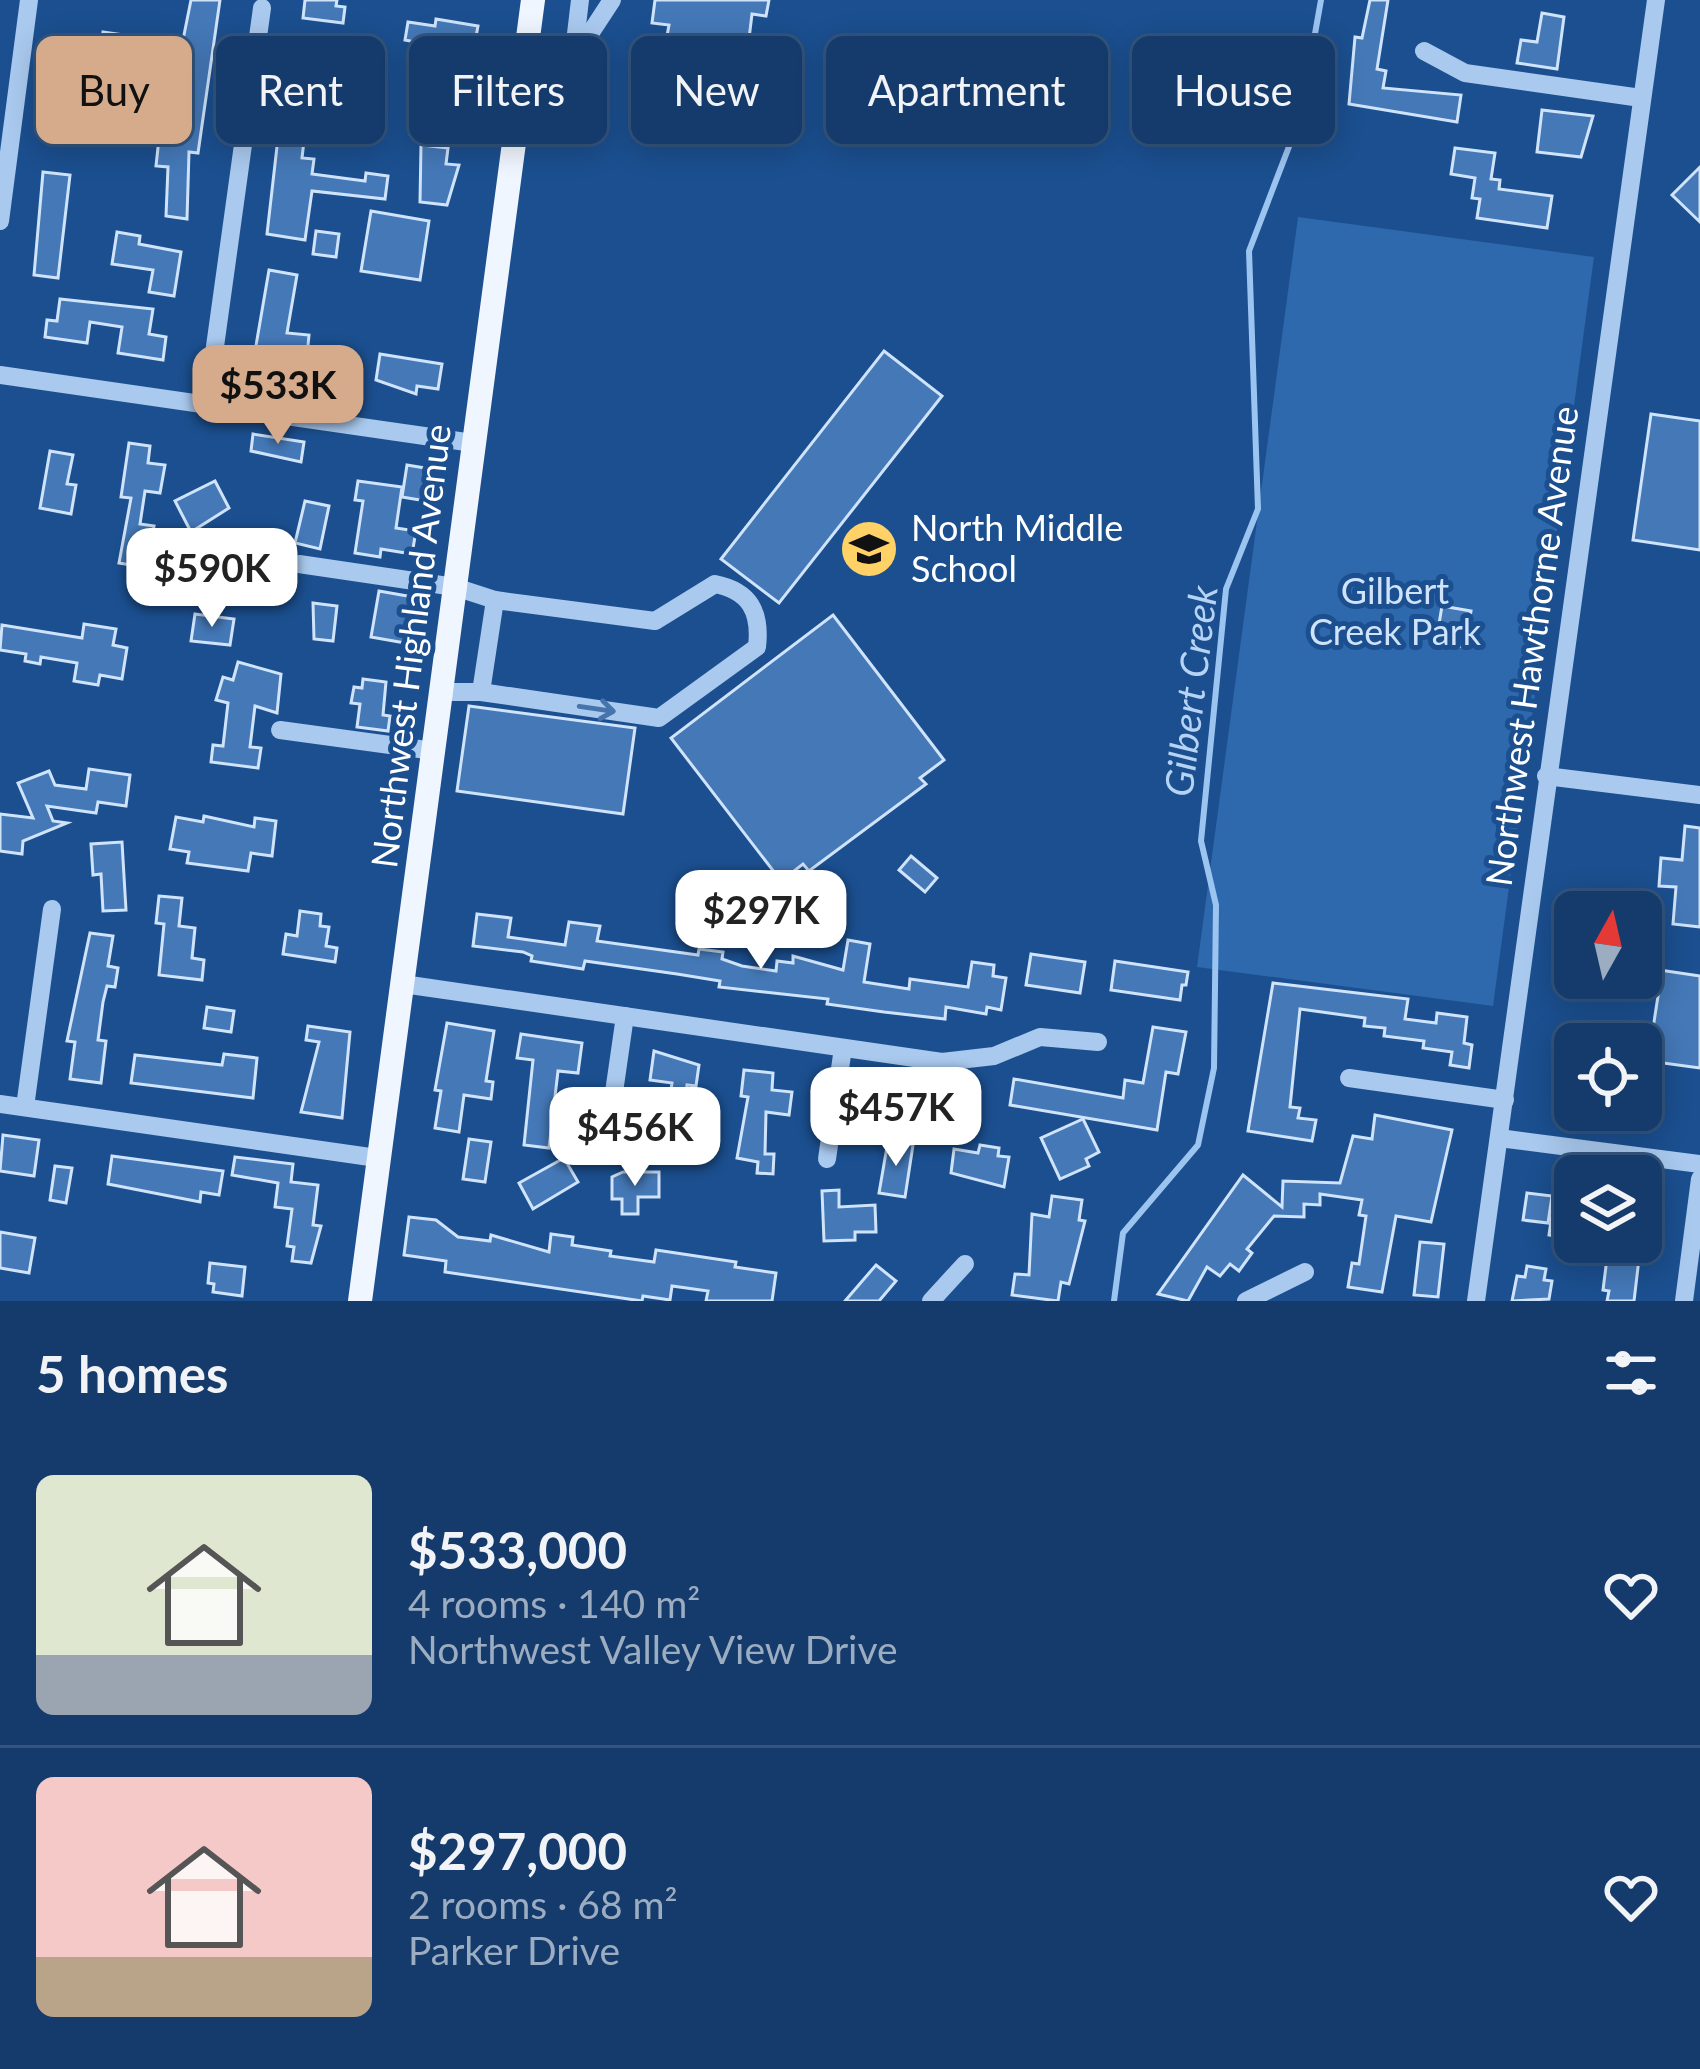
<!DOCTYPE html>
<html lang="en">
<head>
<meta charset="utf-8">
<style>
  :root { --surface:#143b6b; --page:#1d4271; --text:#f1f3f6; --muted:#9dadc1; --line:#33557e; --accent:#d6ab8b }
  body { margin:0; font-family:Lato,sans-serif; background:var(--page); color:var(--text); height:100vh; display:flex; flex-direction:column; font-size:45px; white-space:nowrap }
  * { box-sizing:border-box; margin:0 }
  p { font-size:39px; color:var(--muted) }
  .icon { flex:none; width:66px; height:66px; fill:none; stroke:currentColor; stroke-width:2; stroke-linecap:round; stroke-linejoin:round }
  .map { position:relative; height:1301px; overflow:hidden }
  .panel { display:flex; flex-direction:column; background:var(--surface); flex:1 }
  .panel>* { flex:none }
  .banner { position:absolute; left:36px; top:36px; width:1629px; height:108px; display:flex; gap:24px }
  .needle { width:78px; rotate:8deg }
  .buttons { position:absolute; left:1554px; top:891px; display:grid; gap:24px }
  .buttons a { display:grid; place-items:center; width:108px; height:108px; border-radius:18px; background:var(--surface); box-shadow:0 6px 30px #0003,0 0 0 3px var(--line); font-size:60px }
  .price { position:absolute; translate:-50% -102px; padding:0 27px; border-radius:24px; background:#fff; color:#222; font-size:39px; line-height:78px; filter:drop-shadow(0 3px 6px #0008) }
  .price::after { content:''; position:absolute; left:50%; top:72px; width:36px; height:27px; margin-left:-18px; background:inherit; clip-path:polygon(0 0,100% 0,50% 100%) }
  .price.active { background:var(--accent); color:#111 }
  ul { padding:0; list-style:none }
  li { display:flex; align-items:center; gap:36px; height:300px; padding:0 36px }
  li+li { border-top:3px solid var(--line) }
  li span { display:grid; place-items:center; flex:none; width:336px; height:240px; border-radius:18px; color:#555 }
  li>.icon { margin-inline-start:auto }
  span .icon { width:144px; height:144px; fill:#fffc; stroke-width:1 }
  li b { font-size:51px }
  h2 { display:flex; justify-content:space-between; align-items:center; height:144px; padding:0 36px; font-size:51px }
  .tag { padding:0 42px; border-radius:18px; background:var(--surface); box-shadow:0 6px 30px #0003,0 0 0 3px var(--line); font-size:42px; line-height:108px }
  .tag.active { background:var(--accent); color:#111 }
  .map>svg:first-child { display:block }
  .green { fill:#2e69ad }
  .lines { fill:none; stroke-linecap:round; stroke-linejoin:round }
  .stream { stroke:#9cc4f0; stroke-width:6 }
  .building { fill:#4478b7; stroke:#cfe3fa; stroke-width:3 }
  .minor { stroke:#a9c9ee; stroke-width:18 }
  .major { stroke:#f0f6ff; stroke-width:24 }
  .oneway { stroke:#4674ac }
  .labels { text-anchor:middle; stroke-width:10; stroke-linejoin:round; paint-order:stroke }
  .poi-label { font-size:36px; fill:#fff; stroke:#1b4f8f; text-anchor:start }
  .park-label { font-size:36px; fill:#cfe3fa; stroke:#1b4f8f }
  .street-label { font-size:36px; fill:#fff; stroke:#1b4f8f }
  .water-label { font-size:39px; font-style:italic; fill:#b5d3f5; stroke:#1b4f8f }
</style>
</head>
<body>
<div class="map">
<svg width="1700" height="1301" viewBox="0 0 1700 1301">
  <rect width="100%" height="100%" fill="#1b4f8f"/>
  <polygon class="green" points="1298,217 1594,257 1493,1006 1197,967"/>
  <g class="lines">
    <polyline class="stream" points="1114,1301 1123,1233 1198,1145 1214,1068 1216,905 1201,841 1226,589 1258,509 1249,251 1300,118 1321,0"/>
  </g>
  <g class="building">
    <polygon points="191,0 220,0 198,153 189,152 187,219 166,216 168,167 156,166 161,120 168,121 170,105 180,106 185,76 176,75"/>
    <polygon points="305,0 337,0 336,6 345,7 343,23 303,18"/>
    <polygon points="655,0 769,0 766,16 752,14 748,47 667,36 669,25 652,23"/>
    <polygon points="1370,0 1388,0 1377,69 1386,71 1383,88 1461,95 1457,122 1349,104 1355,37 1362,38"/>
    <polygon points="1542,13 1564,17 1557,69 1517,63 1521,40 1537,42"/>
    <polygon points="436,19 478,26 473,53 405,40 408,22 435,26"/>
    <polygon points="103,32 124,35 121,57 111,56 108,77 97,75 96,81 51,74 57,39 101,46"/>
    <polygon points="288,56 335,62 327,119 296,115 301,79 285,76"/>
    <polygon points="418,93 476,99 474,122 437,118 435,137 410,134"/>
    <polygon points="741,95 769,99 766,119 738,114"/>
    <polygon points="55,103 80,107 75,135 50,130"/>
    <polygon points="1542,110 1593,116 1581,157 1537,152"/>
    <polygon points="725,124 745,127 743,142 722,139"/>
    <polygon points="279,129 305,132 302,158 314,159 312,174 365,181 366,173 388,176 385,199 312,191 305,240 267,234"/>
    <polygon points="421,145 448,148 446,164 459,165 447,205 420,202"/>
    <polygon points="1455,148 1495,153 1491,179 1500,180 1499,189 1552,196 1547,228 1477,218 1480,199 1472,198 1475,178 1451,174"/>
    <polygon points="1700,167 1700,222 1672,195"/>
    <polygon points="43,172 70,175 58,278 34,275"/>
    <polygon points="371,211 429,221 420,280 361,271"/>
    <polygon points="316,231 339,234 336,257 313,254"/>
    <polygon points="117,232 140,236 139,244 181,252 174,296 149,292 153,270 112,264"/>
    <polygon points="269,270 297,275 287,333 309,335 307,356 288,354 287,367 253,363"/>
    <polygon points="60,299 153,309 149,334 166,337 163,360 118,353 122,327 90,322 87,343 45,337 47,320 57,321"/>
    <polygon points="884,351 942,396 779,603 721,559"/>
    <polygon points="380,354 442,364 438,389 417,386 416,394 376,380"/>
    <polygon points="1651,414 1700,421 1700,550 1633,540"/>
    <polygon points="253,434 304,442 301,462 251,451"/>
    <polygon points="129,443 150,446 148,463 165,465 160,493 145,491 140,524 154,526 149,549 158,551 155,569 119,563 131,498 121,497"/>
    <polygon points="50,451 73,455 67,484 76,485 71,514 40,508"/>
    <polygon points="407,465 431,469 426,501 402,497"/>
    <polygon points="215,481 229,508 191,532 175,501"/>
    <polygon points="358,481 402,487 396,528 416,531 412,554 381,549 380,557 355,553 363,501 355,500"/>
    <polygon points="305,501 329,506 320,549 295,543"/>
    <polygon points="379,591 413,597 405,643 371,637"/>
    <polygon points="313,603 337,606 333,641 314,639"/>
    <polygon points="1442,606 1471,611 1465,647 1436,642"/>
    <polygon points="195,614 234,619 230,645 191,641"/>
    <polygon points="833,615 944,760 920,778 926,784 809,871 803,864 781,881 671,738"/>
    <polygon points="84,624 116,629 113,645 127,648 122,679 100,675 98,685 74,681 77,663 41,657 40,664 25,661 26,654 0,650 2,625 82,638"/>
    <polygon points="238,662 281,674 277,713 255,706 250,747 261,748 258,768 211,762 213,745 223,746 228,703 216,700 223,677 233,680"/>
    <polygon points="363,679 386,682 383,715 390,716 388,731 357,727 360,704 351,703 354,687 362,688"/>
    <polygon points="469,706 635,728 623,814 457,791"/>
    <polygon points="89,769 130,775 126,806 98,802 96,813 47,806 53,821 67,823 23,841 22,854 0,851 0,814 33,818 18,783 49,771 55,785 86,789"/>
    <polygon points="204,816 254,827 255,818 276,821 272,856 251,853 248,871 187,863 189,852 170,849 176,817 203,822"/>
    <polygon points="1685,826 1700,828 1700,927 1673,924 1676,887 1659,886 1661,858 1682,860"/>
    <polygon points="122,842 126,910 103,911 101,874 93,875 91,844"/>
    <polygon points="911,856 937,878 925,892 899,870"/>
    <polygon points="159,896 182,898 179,926 195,928 192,958 204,960 202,980 159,975 164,924 156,923"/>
    <polygon points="300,911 321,914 320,926 329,927 326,946 337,948 335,962 283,954 286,934 297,936"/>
    <polygon points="477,914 511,918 508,937 565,945 569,922 600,926 597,941 698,955 699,949 723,952 722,959 742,966 776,971 777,961 793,963 793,956 843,970 848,940 870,944 864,982 909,989 910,979 968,987 972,962 994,965 993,976 1006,978 1001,1010 987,1007 986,1014 946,1007 945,1019 884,1012 827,1004 828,999 719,987 720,981 677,974 585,961 583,969 531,961 532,956 523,952 473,946"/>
    <polygon points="90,933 113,936 108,966 118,968 115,987 107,986 103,1002 98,1040 106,1041 101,1083 70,1079 75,1042 67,1041"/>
    <polygon points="1031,954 1085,962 1080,993 1026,985"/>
    <polygon points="1115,961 1188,972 1186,985 1182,985 1180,1000 1111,990"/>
    <polygon points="1653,969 1700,976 1700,1068 1641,1060 1644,1034 1652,1035 1658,996 1649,995"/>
    <polygon points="1273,983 1408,999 1405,1019 1436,1023 1437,1013 1467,1017 1464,1043 1472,1045 1469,1068 1450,1065 1452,1052 1423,1048 1424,1041 1384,1036 1385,1028 1364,1026 1365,1018 1300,1009 1290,1107 1300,1108 1298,1118 1316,1120 1312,1141 1248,1131"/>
    <polygon points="207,1007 234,1011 231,1032 204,1028"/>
    <polygon points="447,1023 494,1031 486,1081 493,1082 491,1099 464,1095 459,1132 435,1128 441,1091 435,1090"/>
    <polygon points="308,1026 350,1032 342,1118 301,1112 319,1042 306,1040"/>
    <polygon points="1153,1027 1186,1032 1178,1074 1166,1072 1157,1130 1010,1105 1014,1079 1123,1098 1125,1080 1143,1083"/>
    <polygon points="521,1034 582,1043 578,1073 558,1071 549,1148 524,1145 533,1060 517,1058"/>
    <polygon points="654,1051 699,1065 696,1086 687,1085 683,1117 706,1121 701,1152 657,1144 660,1122 666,1123 672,1083 650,1080"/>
    <polygon points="224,1054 257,1058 253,1098 131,1083 135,1055 222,1065"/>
    <polygon points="744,1070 773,1073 772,1090 792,1092 789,1115 766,1112 765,1154 774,1154 773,1174 757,1173 758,1162 737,1158 748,1097 741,1096"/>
    <polygon points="888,1086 925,1090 922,1115 887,1118 888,1111 869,1109 871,1089 887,1091"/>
    <polygon points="1375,1115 1452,1130 1431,1222 1396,1216 1382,1292 1348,1287 1352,1263 1359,1264 1366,1216 1359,1215 1362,1200 1320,1194 1320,1205 1304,1204 1304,1217 1274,1216 1247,1249 1252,1253 1239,1271 1230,1264 1220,1276 1207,1267 1188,1301 1158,1294 1243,1175 1282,1207 1283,1181 1340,1183 1353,1136 1372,1139"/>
    <polygon points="1083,1119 1099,1152 1086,1159 1089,1166 1060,1179 1041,1138"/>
    <polygon points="3,1135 39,1140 34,1176 0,1171"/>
    <polygon points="469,1139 491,1142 485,1182 463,1179"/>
    <polygon points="888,1141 913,1145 905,1197 879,1193"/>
    <polygon points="980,1145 999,1148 998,1156 1009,1157 1004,1187 951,1173 954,1149 978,1153"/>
    <polygon points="112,1156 223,1171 219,1195 201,1192 200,1202 108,1184"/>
    <polygon points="235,1157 293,1164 291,1182 318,1185 313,1225 321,1226 311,1263 292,1261 294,1247 287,1246 292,1209 275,1207 278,1183 232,1175"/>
    <polygon points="564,1158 578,1182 533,1209 519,1183"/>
    <polygon points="55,1166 72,1168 66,1203 50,1200"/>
    <polygon points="623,1172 659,1172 659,1197 638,1197 638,1214 622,1214 622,1199 612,1199 612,1177"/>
    <polygon points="839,1190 839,1207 875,1205 876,1232 855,1232 855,1240 824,1241 822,1191"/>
    <polygon points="1527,1193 1552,1196 1548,1223 1523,1220"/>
    <polygon points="1052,1196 1082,1200 1079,1220 1085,1221 1069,1284 1061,1282 1058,1301 1012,1295 1015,1274 1029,1275 1032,1214 1049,1217"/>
    <polygon points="1552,1214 1567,1216 1563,1237 1549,1235"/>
    <polygon points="409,1217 436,1220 458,1237 490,1241 491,1235 549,1252 551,1234 573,1237 572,1245 611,1251 610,1256 654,1262 656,1250 736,1262 735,1267 776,1273 772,1301 706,1301 708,1291 672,1286 670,1300 643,1296 642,1301 445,1272 446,1261 404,1255"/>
    <polygon points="0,1232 35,1238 29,1273 0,1268"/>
    <polygon points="1420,1242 1444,1244 1438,1297 1414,1295"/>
    <polygon points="1609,1242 1641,1242 1634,1301 1607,1301 1609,1291 1603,1290"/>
    <polygon points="210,1263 245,1267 242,1296 213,1292 214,1284 208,1283"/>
    <polygon points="876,1265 896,1281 879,1301 845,1301"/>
    <polygon points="1527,1266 1546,1269 1544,1280 1552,1281 1549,1299 1512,1301 1517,1276 1525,1277"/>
  </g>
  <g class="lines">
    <g class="minor">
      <polyline points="1424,51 1465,73 1641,98"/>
      <polyline points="526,52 573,59 580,0"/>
      <polyline points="576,55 612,0"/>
      <polyline points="0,221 29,0"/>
      <polyline points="0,375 473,443"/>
      <polyline points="207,404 262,8"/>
      <polyline points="299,564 455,587 495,600 481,692 442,692"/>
      <path d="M481,692L659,718L757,647C761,612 750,591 715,584L655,621L495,600"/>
      <polyline points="280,730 434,751"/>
      <polyline points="1546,776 1700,795"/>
      <polyline points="403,984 942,1062 994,1056 1040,1037 1098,1042"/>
      <polyline points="1349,1078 1505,1100"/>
      <polyline points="0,1104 377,1158"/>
      <polyline points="25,1107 52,909"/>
      <polyline points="609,1127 625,1016"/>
      <polyline points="1499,1138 1700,1164"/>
      <polyline points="827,1159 843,1048"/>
      <polyline points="931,1301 965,1264"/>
      <polyline points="1246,1301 1305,1272"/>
      <polyline points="1476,1301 1656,0"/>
      <polyline points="1684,1301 1700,1179"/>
    </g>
    <polyline class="major" points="360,1301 533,0"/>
  </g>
  <defs><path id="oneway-shaft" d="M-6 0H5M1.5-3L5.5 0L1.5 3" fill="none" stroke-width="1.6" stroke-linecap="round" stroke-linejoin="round" transform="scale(3)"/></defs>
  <use class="oneway" href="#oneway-shaft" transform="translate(597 709) rotate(8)"/>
  <defs>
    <g id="school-disc" transform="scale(3)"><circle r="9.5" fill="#ffd166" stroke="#1b4f8f"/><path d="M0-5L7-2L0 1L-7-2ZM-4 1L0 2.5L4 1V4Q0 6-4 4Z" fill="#111"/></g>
  </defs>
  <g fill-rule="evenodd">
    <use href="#school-disc" x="869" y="549"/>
  </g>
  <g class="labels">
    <g class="poi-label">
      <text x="911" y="541">North Middle<tspan x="911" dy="41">School</tspan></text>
    </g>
    <g class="park-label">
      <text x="1395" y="604">Gilbert<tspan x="1395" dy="41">Creek Park</tspan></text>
    </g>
    <g class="street-label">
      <text transform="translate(411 646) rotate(-83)" y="13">Northwest Highland Avenue</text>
      <text transform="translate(1532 646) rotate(-82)" y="13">Northwest Hawthorne Avenue</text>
    </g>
    <g class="water-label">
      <text transform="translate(1191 691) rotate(-83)" y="14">Gilbert Creek</text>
    </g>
  </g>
</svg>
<div class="buttons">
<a><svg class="needle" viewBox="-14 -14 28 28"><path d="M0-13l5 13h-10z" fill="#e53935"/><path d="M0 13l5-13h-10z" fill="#9dadc1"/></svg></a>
<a><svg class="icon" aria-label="locate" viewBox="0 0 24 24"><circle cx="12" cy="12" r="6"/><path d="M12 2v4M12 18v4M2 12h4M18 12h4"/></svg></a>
<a><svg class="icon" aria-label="layers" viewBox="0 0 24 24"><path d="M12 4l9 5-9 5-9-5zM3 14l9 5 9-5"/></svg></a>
</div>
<b class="price active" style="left:278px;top:447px">$533K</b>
<b class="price" style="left:212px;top:630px">$590K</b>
<b class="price" style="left:761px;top:972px">$297K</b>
<b class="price" style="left:896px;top:1169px">$457K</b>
<b class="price" style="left:635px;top:1189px">$456K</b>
<div class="banner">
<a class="tag active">Buy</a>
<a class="tag">Rent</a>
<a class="tag">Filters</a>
<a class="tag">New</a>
<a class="tag">Apartment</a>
<a class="tag">House</a>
</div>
</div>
<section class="panel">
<h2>5 homes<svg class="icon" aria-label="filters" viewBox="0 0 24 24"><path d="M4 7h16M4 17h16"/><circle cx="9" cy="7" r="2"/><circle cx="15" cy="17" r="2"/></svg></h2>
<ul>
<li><span style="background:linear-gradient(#dfe7d0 75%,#9aa5b1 0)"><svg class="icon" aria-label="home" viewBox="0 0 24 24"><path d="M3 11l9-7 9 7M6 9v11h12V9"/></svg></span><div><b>$533,000</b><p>4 rooms · 140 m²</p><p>Northwest Valley View Drive</p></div><svg class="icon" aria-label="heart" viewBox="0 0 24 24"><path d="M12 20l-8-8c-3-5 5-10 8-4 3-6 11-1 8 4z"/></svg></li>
<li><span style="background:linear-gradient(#f6c9c9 75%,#b9a48a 0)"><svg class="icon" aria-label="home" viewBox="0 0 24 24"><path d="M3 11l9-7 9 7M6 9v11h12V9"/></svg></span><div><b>$297,000</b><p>2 rooms · 68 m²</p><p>Parker Drive</p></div><svg class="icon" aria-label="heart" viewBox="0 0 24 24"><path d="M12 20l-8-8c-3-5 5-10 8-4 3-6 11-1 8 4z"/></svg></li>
</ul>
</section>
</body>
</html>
